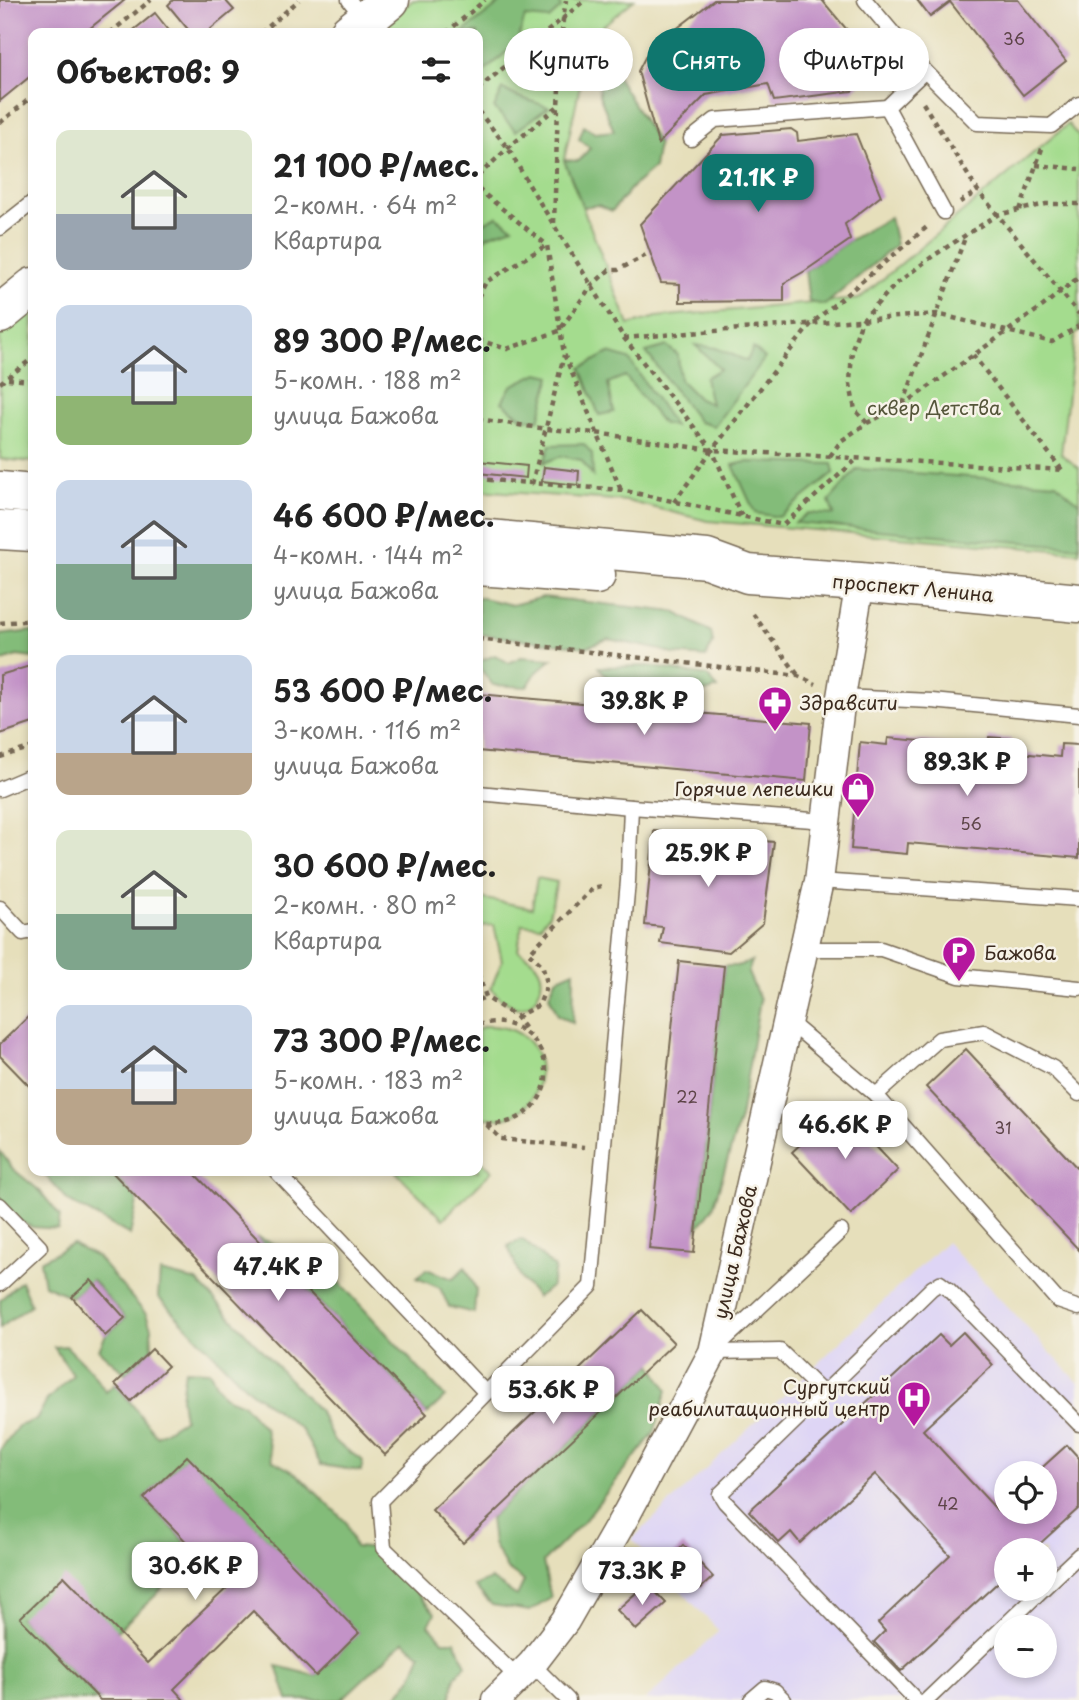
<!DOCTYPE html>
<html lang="ru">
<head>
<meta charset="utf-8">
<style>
  :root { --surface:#fff; --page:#f2f2f2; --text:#222; --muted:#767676; --accent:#0f766e }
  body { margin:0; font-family:"Playpen Sans",sans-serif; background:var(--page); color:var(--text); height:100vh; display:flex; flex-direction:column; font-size:26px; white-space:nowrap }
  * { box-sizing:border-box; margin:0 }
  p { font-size:23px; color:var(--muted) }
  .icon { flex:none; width:38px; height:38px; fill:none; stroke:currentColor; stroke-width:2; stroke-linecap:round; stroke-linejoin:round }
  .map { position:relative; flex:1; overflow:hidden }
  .panel { position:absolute; left:28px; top:28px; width:455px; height:1148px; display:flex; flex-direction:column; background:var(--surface); border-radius:14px; box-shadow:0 4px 10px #0003 }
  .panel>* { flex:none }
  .top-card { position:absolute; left:504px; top:28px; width:469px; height:63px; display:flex; gap:14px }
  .tools { position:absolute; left:994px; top:1461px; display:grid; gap:14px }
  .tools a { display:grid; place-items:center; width:63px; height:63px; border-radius:50%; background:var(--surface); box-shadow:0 4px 10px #0003; font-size:35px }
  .price { position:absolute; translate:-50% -60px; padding:0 16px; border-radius:14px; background:#fff; color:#222; font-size:23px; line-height:46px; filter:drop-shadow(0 2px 4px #0008) }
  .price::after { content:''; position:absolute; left:50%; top:42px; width:21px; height:16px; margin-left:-10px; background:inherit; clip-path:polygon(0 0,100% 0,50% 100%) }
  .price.on { background:var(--accent); color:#fff }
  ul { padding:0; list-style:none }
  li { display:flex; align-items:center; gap:21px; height:175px; padding:0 28px }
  li span { display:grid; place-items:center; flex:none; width:196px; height:140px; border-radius:14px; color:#555 }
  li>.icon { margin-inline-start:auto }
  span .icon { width:84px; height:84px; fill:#fffc; stroke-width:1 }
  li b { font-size:30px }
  h2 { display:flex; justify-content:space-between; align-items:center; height:84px; padding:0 28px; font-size:30px }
  .chip { padding:0 24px; border-radius:32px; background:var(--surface); box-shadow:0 4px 10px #0003; font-size:24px; line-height:63px }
  .chip.on { background:var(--accent); color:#fff }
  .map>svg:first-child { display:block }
  .built { fill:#ded5f5; fill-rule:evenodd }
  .green { fill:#a4dc8e; stroke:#708356; stroke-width:2 }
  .forest { fill:#83bc79; stroke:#5f734c; stroke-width:2 }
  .building { fill:#c393c7 }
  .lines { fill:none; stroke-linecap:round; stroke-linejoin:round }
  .lane-casing { stroke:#776955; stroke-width:17 }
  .street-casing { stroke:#776955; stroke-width:31 }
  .secondary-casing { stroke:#776955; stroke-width:41 }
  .primary-casing { stroke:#776955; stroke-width:41 }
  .path { stroke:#776955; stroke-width:4.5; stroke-dasharray:5 5; stroke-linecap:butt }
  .lane { stroke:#fff; stroke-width:14 }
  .street { stroke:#fff; stroke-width:28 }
  .secondary { stroke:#fff; stroke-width:38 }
  .primary { stroke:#fff; stroke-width:38 }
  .labels { text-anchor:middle; stroke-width:5; stroke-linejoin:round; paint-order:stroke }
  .number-label { font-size:16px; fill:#5d4448 }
  .park-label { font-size:19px; fill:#55563a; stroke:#f7f3e8 }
  .street-label { font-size:19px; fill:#3b2a1e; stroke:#f7f3e8 }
  .poi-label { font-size:19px; fill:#3b2a1e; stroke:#f7f3e8; text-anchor:start }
</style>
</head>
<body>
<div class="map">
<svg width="1079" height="1700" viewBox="0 0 1079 1700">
  <rect width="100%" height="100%" fill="#f7f3e8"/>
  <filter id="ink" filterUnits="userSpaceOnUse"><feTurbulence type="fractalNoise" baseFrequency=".0143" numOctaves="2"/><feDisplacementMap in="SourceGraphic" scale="14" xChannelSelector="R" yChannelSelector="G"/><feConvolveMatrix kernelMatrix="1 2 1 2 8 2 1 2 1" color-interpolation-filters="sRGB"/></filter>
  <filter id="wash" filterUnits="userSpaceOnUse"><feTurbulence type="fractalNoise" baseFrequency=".00686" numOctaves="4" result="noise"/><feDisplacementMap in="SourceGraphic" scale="28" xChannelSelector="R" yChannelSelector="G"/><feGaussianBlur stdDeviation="1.57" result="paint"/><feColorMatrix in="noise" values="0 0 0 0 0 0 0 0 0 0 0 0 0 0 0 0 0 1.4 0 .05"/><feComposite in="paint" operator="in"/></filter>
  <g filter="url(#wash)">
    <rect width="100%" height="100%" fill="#e6dfbb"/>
    <path class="built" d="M946,1242L1079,1383V1700H646L719,1631L632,1539ZM1006,1474H1045V1512H1006ZM1006,1550H1045V1589H1006ZM1006,1628H1045V1666H1006Z"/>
    <g class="green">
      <polygon points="413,0 634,0 594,33 586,57 564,160 629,325 657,317 859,299 1068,124 1079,137 1079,331 1075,335 1061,454 1079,468 1079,552 708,521 627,501 478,490 478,33 373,33"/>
      <polygon points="33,306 33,462 0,459 0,332"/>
      <path d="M537,878L557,882L549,915L540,926L522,924L518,950C526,956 535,960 539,969C545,980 539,999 528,1005C525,1007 521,1007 517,1008L499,998L491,988L502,961L494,925L478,926V900L480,898L532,908Z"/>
      <path d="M485,1026C569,1024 548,1137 478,1116V1029Z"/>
      <polygon points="478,1157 492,1171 443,1219 395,1171 478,1171"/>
    </g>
    <g class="forest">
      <polygon points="504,0 560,0 561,8 549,19 525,17 517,43 478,77 478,33 462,33"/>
      <polygon points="598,72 616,75 658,144 654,168 633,186 612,211 598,205 583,207 564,160 579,161 590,148 579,139 584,126 595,133 614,131 599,95"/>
      <polygon points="503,89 516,96 549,107 516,131 494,108"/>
      <polygon points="497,216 513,227 487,236 478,247 478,226"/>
      <polygon points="890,217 896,245 825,305 809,302 805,271 850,240"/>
      <polygon points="695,345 716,348 747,361 753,348 765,358 714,426 699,422 646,352 667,346 678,355 680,380 699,399 711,404 705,378 720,369"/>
      <polygon points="609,353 629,359 674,426 663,424 625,376 608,383 614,412 599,415 581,368"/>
      <polygon points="538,373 551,376 539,420 522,418 502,402 511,386"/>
      <polygon points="584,444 592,454 593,476 581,460 561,456 544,463 550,445"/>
      <polygon points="746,462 832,464 834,473 779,517 755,513 733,465"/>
      <polygon points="857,469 1056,483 1079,503 1079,547 795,523 808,513 834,515 829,501"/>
      <polygon points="478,597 512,605 543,597 674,612 711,632 713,643 706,657 673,654 661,650 608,639 586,647 478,634"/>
      <polygon points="33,631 33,658 17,656 0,662 0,635"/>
      <polygon points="495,655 509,663 521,657 552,659 536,673 527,687 493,685 478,666 478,662"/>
      <polygon points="648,666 707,676 718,688 689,697 622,695 599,667"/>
      <polygon points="752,961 748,973 760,1000 740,1118 713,1208 697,1229 724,966 737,966"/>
      <polygon points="574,971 573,1023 558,1015 549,996 556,979"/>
      <polygon points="0,1151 13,1169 40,1191 60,1216 58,1229 32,1227 0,1212"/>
      <polygon points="45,1171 111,1171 138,1198 130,1235 68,1201 46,1176"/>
      <polygon points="256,1237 292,1251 341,1284 445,1397 427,1414"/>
      <polygon points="522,1239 555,1268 551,1287 537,1297 521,1279 508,1246"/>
      <polygon points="72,1244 97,1257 146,1314 151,1328 152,1349 126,1374 99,1350 105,1336 125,1318 92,1280 72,1297 44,1285 40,1261"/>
      <polygon points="465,1267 476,1289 474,1313 449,1307 440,1288 417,1278 426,1269 453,1279"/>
      <polygon points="160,1272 197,1281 320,1412 334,1441 363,1461 361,1471 321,1465 301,1429 249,1390 158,1297"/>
      <polygon points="21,1281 31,1305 0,1328 0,1300"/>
      <path d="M66,1346L91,1371L106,1392L115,1384C131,1401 142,1419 157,1436L184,1419L181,1398L185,1370L209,1371L223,1396L243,1404L265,1429L272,1460L297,1474L346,1522L355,1547L376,1549L435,1613L429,1625L443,1641H455L466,1665L455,1677L450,1700H393L411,1679L421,1655L404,1641L341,1700H288L277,1666L316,1676L358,1633L187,1457L144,1498L184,1540L185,1562L156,1595L117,1631L20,1618L100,1700H0V1450L18,1426L36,1420L47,1400L73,1375L54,1347Z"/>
      <polygon points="652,1364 667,1390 654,1433 584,1521 543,1562 551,1598 530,1611 492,1605 474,1586 491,1579 517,1596 524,1581 507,1569 493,1544 490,1518"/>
    </g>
    <g id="blocks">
      <g class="building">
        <polygon points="0,0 125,0 84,33 33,33 33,74 0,101"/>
        <polygon points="173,0 225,0 234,10 206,33 191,33 168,5"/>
        <polygon points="714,0 822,0 880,69 852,91 774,101 768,84 706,95 658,144 638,71 649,50"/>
        <polygon points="917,0 1018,0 1066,61 1023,95 950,2 930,17"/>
        <polygon points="155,13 171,33 130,33"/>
        <polygon points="791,129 797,133 798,141 856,134 881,196 845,224 850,240 805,271 784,283 784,301 680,302 680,284 661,283 640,224 723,135"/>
        <polygon points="478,461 527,466 526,478 478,473"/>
        <polygon points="544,467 579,471 578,485 542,481"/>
        <polygon points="33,665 33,723 0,734 0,675"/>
        <polygon points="478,694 811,723 806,781 478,751"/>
        <polygon points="989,737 1011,739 1010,752 1060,757 1061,744 1079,745 1079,858 908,843 907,854 851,849 860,742 887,745 888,738 988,747"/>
        <polygon points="654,831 774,842 763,923 729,952 660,943 663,927 645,925"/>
        <polygon points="679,961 724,966 694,1253 649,1249"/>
        <polygon points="33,1012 33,1090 0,1056 0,1044"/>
        <polygon points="966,1049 1079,1170 1079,1250 926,1087"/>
        <polygon points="840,1108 898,1170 851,1215 792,1152"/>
        <polygon points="111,1171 192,1171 427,1414 385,1455"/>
        <polygon points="91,1280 125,1318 105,1336 72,1297"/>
        <polygon points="642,1310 674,1343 463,1543 432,1510"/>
        <polygon points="963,1332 993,1365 923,1430 997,1510 1006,1501 1006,1512 1045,1512 1045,1474 1035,1474 1067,1445 1079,1458 1079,1508 1033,1550 1006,1550 1006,1575 901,1671 874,1642 885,1631 878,1623 950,1555 875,1474 800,1543 791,1532 779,1543 749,1511 939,1335 949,1345"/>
        <polygon points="152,1349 168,1366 131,1401 115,1384"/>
        <polygon points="187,1456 359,1633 316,1676 253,1611 174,1689 184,1700 100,1700 20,1618 64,1576 148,1663 229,1586 144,1498"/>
        <polygon points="683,1545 713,1577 701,1588 671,1557"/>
        <polygon points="647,1583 666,1603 636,1630 617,1610"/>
      </g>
    </g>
  </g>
  <g filter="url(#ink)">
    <use href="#blocks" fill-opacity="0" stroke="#776955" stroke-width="2"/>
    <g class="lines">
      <g class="lane-casing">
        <g id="lane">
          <polyline points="349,0 364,19"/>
          <polyline points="865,0 925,71 977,123 1051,126 1079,104"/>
          <polyline points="925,71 887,107 944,212"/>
          <polyline points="691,139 715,120 887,107"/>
          <polyline points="0,228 33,202"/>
          <polyline points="841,697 932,701 1079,715"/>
          <polyline points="0,789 33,775"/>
          <polyline points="478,793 631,807 826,821"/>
          <polyline points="819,881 1079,899"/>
          <polyline points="0,908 23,933 33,931"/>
          <polyline points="804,949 881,949 959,976 1079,988"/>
          <polyline points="787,1020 876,1095 1058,1301 1079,1308"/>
          <polyline points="876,1095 939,1039 984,1032 1053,1068 1079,1094"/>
          <polyline points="276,1171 486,1393"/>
          <polyline points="0,1205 40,1247 0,1284"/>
          <polyline points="717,1347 841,1231"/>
          <polyline points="713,1352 780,1351 824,1394"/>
          <polyline points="1045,1587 1079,1555"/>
          <polyline points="532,1664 568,1700"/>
          <polyline points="519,1679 384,1548 380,1501 591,1286 628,881 631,807"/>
          <polyline points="751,1700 765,1688 775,1691 784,1700"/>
          <polyline points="916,1700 725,1502 720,1494 932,1288 940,1283 949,1290 1079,1424"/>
          <polyline points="927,1700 1043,1589"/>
        </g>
      </g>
      <g class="street-casing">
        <polyline id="street" points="496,1700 532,1664 565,1621 627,1513 713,1352 819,881 841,697 860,582"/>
      </g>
      <g class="secondary-casing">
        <g id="secondary">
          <polyline points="349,33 390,0"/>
          <polyline points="0,314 33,287"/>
        </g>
      </g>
      <g class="primary-casing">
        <g id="primary">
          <polyline points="0,491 33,494"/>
          <polyline points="0,530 33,532"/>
          <polyline points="478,538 707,559 748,574 860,582 1079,603"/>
          <polyline points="478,566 596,575"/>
        </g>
      </g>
      <g class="path">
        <polyline points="110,33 151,0"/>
        <polyline points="261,33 299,0"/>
        <polyline points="446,33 485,0"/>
        <polyline points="478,89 585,0"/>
        <polyline points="923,103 978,191 1079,314"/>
        <polyline points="478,111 508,148 529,185 624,338 712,450 742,517"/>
        <polyline points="0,123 33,96"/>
        <polyline points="1036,165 1079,169"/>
        <polyline points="478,176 508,148 558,106"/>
        <polyline points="478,189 547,245 564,354 621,490"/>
        <polyline points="960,202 978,191"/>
        <polyline points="1020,210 1043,146"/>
        <polyline points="554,223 558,106 563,19 566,0"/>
        <polyline points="478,297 486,282 547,245"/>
        <polyline points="624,338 937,314 1052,342 1079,326"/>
        <polyline points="478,340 507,349 559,331 592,285 609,270 618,270 650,253"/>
        <polyline points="973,355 1062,470"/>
        <polyline points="8,379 33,381"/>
        <polyline points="0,383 33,358"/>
        <polyline points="903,404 966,235"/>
        <polyline points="478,419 547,429 596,433 712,450 1063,470"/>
        <polyline points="867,423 855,410 850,384 852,349 862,320 897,283 933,256 997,215 1046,204 1079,204"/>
        <polyline points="830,456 841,441 867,423 903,405 1043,306 1079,277"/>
        <polyline points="478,479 621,490 783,525 857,459"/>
        <polyline points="532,484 564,355"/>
        <polyline points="674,502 712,450 811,324 928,226"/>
        <polyline points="753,614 798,675"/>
        <polyline points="0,623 33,620"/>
        <polyline points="478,639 798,676 816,684"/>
        <polyline points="0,757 33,747"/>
        <polyline points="478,973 486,997 516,1017 525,1029"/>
        <polyline points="478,1000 486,997"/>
        <polyline points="516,1017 539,1005 545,990 546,979 542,965 529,953 593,888 606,885"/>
        <path d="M478,1025C510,1014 546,1038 546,1073C546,1109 510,1131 478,1122"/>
        <polyline points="487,1125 501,1139 584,1147"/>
      </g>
      <use href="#lane" class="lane"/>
      <use href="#street" class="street"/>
      <use href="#secondary" class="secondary"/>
      <use href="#primary" class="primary"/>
    </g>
  </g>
  <defs>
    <g id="pharmacy-pin" transform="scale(1.75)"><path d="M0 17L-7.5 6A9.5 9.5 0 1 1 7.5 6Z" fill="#b5179e" stroke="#f7f3e8"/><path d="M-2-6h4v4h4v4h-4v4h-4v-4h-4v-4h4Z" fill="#fff"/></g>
    <g id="shop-pin" transform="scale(1.75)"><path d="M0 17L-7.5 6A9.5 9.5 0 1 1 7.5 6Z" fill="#b5179e" stroke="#f7f3e8"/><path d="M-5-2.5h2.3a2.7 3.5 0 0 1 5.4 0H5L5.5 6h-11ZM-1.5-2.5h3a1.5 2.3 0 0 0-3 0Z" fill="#fff"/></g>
    <g id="parking-pin" transform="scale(1.75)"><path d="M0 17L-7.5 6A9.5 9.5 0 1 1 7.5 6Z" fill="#b5179e" stroke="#f7f3e8"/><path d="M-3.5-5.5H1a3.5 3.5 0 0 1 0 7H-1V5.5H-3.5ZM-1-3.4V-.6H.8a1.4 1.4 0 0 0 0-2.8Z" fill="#fff"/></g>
    <g id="hospital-pin" transform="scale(1.75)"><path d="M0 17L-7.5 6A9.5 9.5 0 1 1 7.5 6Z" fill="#b5179e" stroke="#f7f3e8"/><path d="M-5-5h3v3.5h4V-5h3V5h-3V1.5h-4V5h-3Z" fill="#fff"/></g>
  </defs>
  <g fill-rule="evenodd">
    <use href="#pharmacy-pin" x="775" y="703"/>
    <use href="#shop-pin" x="858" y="789"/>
    <use href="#parking-pin" x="959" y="953"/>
    <use href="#hospital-pin" x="914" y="1398"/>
  </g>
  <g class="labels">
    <g class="number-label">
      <text x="1014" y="45">36</text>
      <text x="971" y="830">56</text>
      <text x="687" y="1103">22</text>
      <text x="1003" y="1134">31</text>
      <text x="948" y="1510">42</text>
    </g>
    <g class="park-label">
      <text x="934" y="415">сквер Детства</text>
    </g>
    <g class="street-label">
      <text transform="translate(913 588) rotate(5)" y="7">проспект Ленина</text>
      <text transform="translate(735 1252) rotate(-77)" y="7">улица Бажова</text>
    </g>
    <g class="poi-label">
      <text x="800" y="710">Здравсити</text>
      <text x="834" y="796" text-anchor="end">Горячие лепешки</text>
      <text x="984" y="960">Бажова</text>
      <text x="890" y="1394" text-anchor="end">Сургутский<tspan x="890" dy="22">реабилитационный центр</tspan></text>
    </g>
  </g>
</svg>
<div class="tools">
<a><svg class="icon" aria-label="locate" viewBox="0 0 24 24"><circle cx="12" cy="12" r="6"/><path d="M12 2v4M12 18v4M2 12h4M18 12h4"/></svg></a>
<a>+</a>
<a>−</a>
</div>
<b class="price on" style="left:758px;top:214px">21.1K ₽</b>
<b class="price" style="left:644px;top:737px">39.8K ₽</b>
<b class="price" style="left:967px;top:798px">89.3K ₽</b>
<b class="price" style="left:708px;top:889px">25.9K ₽</b>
<b class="price" style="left:845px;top:1161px">46.6K ₽</b>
<b class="price" style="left:278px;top:1303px">47.4K ₽</b>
<b class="price" style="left:553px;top:1426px">53.6K ₽</b>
<b class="price" style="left:195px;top:1602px">30.6K ₽</b>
<b class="price" style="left:642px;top:1607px">73.3K ₽</b>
<div class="top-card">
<a class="chip">Купить</a>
<a class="chip on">Снять</a>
<a class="chip">Фильтры</a>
</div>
<section class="panel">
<h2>Объектов: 9<svg class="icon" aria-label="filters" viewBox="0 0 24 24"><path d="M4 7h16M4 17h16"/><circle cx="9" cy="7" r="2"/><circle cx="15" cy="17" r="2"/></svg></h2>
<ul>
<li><span style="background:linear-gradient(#dfe7d0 60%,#9aa5b1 0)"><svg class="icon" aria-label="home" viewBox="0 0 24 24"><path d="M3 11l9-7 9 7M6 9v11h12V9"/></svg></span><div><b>21 100 ₽/мес.</b><p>2-комн. · 64 m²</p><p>Квартира</p></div></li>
<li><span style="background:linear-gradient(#c9d6e8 65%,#8fb573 0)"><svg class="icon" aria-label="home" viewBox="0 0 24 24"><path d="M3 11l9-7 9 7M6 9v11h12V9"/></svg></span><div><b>89 300 ₽/мес.</b><p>5-комн. · 188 m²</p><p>улица Бажова</p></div></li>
<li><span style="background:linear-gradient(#c9d6e8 60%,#7fa58c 0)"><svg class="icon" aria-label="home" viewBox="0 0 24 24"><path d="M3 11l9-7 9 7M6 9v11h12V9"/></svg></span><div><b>46 600 ₽/мес.</b><p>4-комн. · 144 m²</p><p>улица Бажова</p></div></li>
<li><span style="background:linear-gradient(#c9d6e8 70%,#b9a48a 0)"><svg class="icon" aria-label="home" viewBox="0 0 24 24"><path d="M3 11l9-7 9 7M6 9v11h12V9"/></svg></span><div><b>53 600 ₽/мес.</b><p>3-комн. · 116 m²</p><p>улица Бажова</p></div></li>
<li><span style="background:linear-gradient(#dfe7d0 60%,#7fa58c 0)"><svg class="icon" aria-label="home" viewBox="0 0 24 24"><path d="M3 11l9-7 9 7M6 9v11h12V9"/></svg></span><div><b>30 600 ₽/мес.</b><p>2-комн. · 80 m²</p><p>Квартира</p></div></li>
<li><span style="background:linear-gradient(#c9d6e8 60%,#b9a48a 0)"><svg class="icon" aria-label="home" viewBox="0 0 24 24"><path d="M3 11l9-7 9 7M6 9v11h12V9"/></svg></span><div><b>73 300 ₽/мес.</b><p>5-комн. · 183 m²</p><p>улица Бажова</p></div></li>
</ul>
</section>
</div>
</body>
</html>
